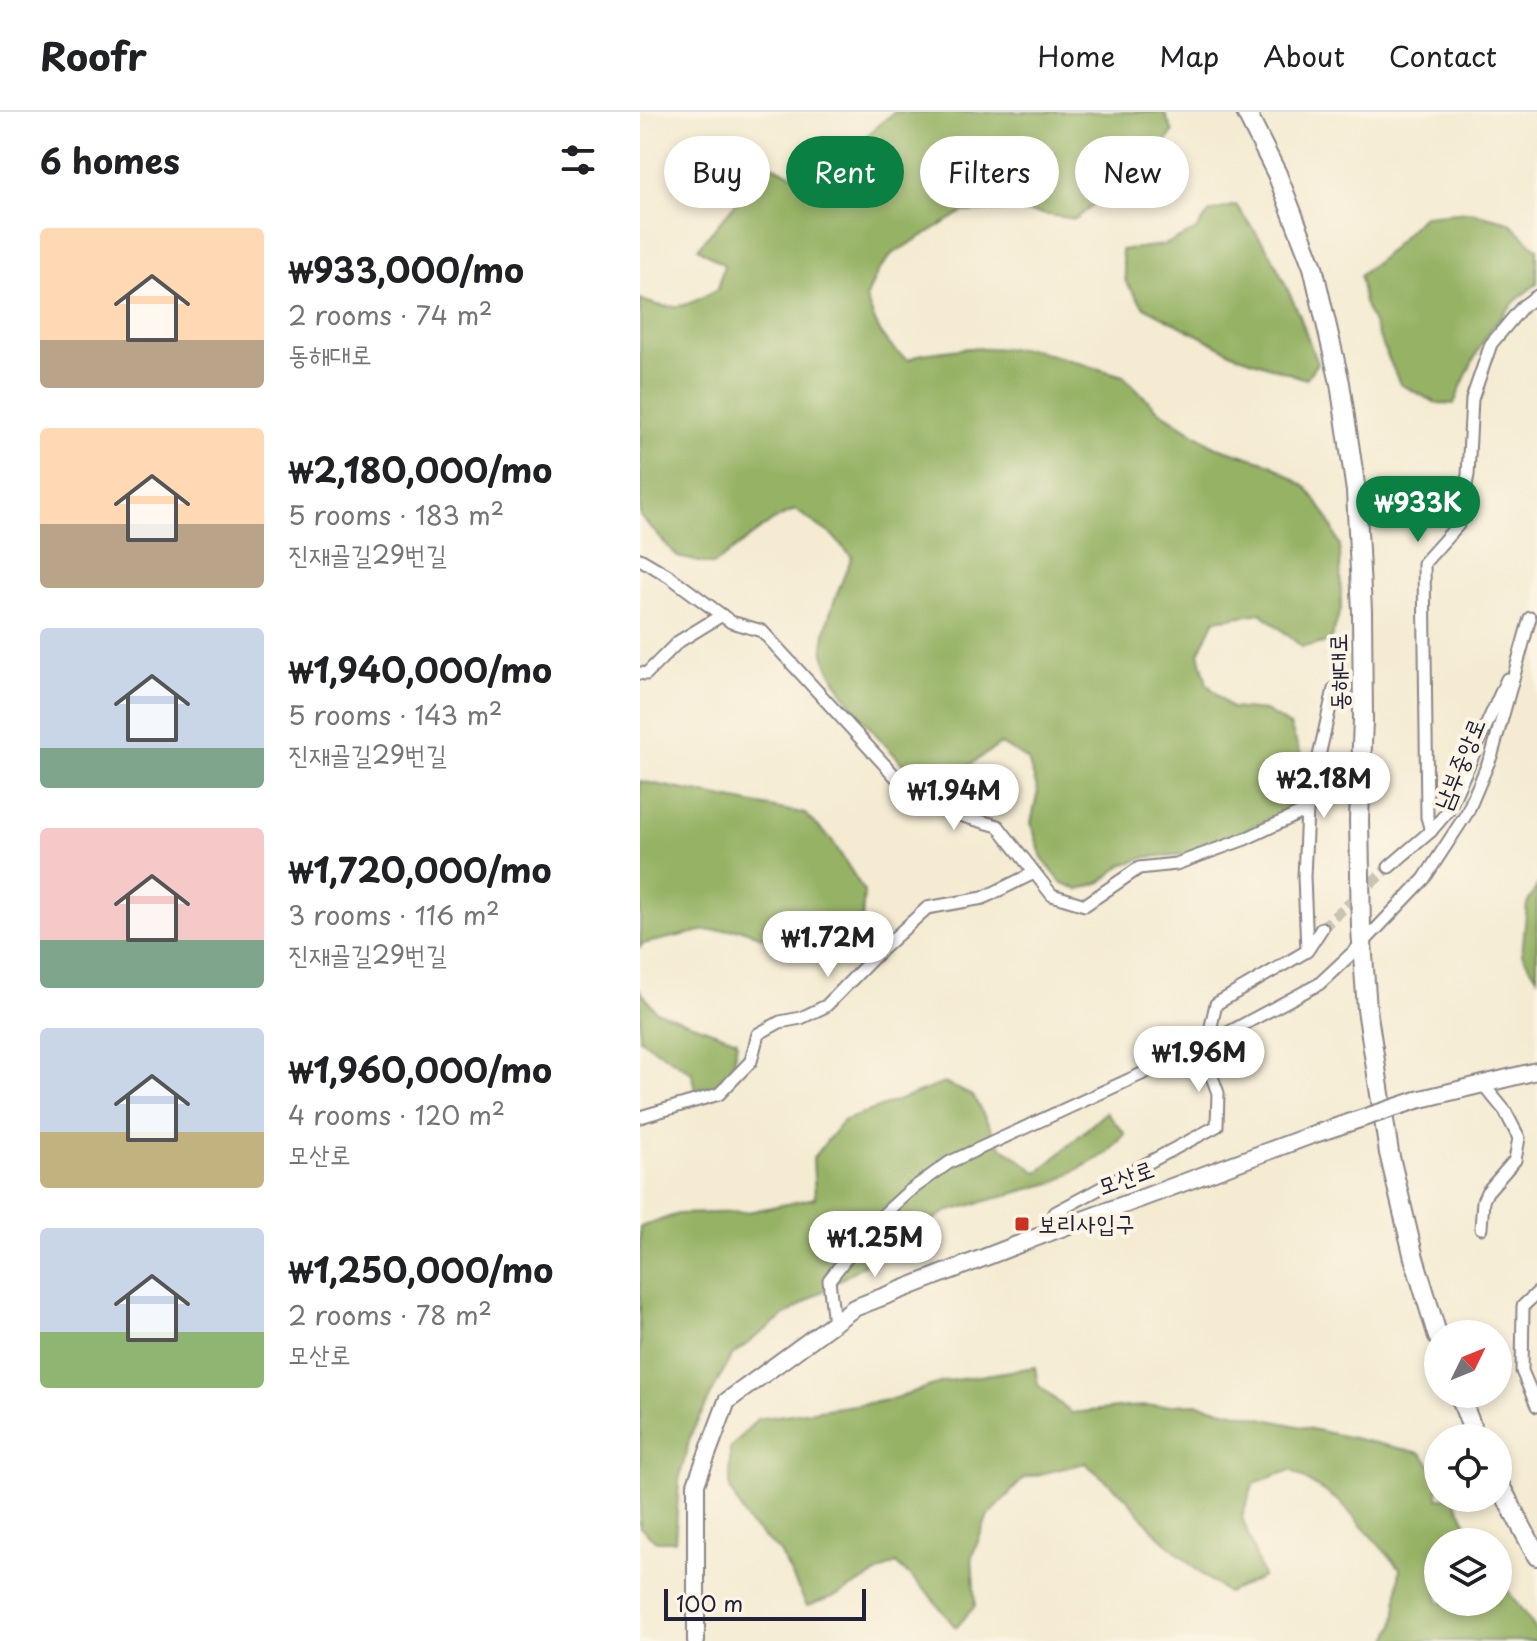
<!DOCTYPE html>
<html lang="en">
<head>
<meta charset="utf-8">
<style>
  :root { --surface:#fff; --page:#f6f6f6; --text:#202124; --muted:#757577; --line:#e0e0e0; --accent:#0b8043 }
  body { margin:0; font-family:"Playpen Sans","Poor Story",sans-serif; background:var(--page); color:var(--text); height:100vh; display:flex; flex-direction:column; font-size:30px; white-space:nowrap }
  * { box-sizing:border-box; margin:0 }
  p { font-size:26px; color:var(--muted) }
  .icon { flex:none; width:44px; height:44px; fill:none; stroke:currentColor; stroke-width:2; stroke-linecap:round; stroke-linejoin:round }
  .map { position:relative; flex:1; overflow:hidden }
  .panel { display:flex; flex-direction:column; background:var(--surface); width:640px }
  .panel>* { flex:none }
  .guide { position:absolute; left:24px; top:24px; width:752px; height:72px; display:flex; gap:16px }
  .needle { width:52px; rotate:47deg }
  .tools { position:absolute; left:784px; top:1208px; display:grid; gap:16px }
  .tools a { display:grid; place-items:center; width:88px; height:88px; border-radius:50%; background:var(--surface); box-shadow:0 4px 12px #0003; font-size:40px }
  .scale { position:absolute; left:24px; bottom:20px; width:202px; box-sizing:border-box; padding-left:8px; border:4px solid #22223b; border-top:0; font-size:22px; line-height:28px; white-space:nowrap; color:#22223b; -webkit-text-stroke:6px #fcf5e5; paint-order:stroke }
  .price { position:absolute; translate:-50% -68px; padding:0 18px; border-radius:28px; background:#fff; color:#222; font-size:26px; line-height:52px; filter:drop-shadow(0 2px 4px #0008) }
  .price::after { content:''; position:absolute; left:50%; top:48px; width:24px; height:18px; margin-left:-12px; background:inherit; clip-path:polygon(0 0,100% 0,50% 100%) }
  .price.active { background:var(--accent); color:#fff }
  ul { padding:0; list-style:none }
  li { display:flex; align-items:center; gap:24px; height:200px; padding:0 40px }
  li span { display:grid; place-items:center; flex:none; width:224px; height:160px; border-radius:8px; color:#555 }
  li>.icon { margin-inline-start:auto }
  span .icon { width:96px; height:96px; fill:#fffc; stroke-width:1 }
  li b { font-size:34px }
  h2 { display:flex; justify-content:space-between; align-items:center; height:96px; padding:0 40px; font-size:34px }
  .chip { padding:0 28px; border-radius:36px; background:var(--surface); box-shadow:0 4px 12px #0003; font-size:28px; line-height:72px }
  .chip.active { background:var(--accent); color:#fff }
  header { display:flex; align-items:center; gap:48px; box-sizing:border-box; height:112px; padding:0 40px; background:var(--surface); border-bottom:2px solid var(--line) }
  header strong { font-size:38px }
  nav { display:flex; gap:44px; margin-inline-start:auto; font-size:28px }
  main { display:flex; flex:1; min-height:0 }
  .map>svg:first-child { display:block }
  .forest { fill:#96b265; stroke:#5c6a50; stroke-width:2 }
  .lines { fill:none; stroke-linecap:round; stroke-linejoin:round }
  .street-tunnel { stroke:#cac3b4; stroke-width:11; stroke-dasharray:11 5.5; stroke-linecap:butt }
  .street-casing { stroke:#8b8686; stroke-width:15 }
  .secondary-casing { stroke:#8b8686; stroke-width:20 }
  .primary-casing { stroke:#8b8686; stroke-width:22 }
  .street { stroke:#fff; stroke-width:11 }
  .secondary { stroke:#fff; stroke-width:16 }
  .primary { stroke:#fff; stroke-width:18 }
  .secondary-bridge-casing { stroke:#8b8686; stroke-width:20; stroke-linecap:butt }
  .secondary-bridge { stroke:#fff; stroke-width:16 }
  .poi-dot { fill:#c8321e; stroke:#fcf5e5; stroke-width:3 }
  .labels { text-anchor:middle; stroke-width:8; stroke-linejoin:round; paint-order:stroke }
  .street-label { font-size:24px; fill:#22223b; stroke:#fcf5e5 }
  .poi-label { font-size:24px; fill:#22223b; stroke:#fcf5e5; text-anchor:start }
</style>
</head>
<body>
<header>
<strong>Roofr</strong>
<nav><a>Home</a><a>Map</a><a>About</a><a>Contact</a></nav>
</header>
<main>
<section class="panel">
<h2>6 homes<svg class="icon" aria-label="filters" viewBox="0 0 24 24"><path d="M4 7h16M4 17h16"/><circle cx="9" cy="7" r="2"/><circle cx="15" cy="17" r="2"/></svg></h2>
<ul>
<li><span style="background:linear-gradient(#ffd9b3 70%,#b9a48a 0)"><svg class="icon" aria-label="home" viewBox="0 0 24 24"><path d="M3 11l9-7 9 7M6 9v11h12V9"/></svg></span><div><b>₩933,000/mo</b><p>2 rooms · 74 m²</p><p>동해대로</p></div></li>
<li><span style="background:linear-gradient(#ffd9b3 60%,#b9a48a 0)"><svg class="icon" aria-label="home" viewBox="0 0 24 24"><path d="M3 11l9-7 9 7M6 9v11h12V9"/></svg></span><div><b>₩2,180,000/mo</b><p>5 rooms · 183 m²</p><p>진재골길29번길</p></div></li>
<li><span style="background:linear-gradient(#c9d6e8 75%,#7fa58c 0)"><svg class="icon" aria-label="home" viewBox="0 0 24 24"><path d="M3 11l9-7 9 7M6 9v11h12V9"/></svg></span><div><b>₩1,940,000/mo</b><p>5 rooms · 143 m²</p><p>진재골길29번길</p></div></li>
<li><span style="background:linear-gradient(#f6c9c9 70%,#7fa58c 0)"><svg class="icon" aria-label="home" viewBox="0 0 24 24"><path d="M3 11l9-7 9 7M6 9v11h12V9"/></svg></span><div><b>₩1,720,000/mo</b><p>3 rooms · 116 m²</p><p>진재골길29번길</p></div></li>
<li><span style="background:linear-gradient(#c9d6e8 65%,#c2b280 0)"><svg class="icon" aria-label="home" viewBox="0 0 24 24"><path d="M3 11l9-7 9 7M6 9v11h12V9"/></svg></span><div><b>₩1,960,000/mo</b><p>4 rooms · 120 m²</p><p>모산로</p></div></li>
<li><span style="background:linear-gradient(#c9d6e8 65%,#8fb573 0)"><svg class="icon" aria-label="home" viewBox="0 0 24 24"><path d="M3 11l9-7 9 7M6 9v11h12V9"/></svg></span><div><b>₩1,250,000/mo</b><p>2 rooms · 78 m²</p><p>모산로</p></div></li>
</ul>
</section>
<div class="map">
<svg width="897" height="1529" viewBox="0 0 897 1529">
  <rect width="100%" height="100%" fill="#fcf5e5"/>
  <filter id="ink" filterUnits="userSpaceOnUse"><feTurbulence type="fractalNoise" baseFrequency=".0125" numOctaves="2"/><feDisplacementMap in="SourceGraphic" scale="16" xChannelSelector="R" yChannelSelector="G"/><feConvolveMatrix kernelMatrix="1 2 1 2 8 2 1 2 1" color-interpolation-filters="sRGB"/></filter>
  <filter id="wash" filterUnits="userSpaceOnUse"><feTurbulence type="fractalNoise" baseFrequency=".006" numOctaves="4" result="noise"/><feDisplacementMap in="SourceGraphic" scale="32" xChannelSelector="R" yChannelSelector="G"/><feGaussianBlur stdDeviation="1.8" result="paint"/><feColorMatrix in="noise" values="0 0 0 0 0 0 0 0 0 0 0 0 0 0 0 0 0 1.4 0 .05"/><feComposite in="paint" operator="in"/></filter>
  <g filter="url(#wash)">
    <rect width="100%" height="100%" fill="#f4ebd2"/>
    <g class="forest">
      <path d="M254,0H524L533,20L508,53L435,107L374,98L323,100L252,142L237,161L226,186C235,212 243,233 268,248L282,242L328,236L391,237L483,264L518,298L574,334L631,352L667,376L687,404L700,434L701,497L690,530L662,535L621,501L575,508L559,541L567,572L591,596L625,599L650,614L661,643L656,689L636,705L549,742L507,745L482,753L461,770L438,778L421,770L402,746L391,711L398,679L388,648L361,632L317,661L284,674C257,646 190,578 184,540C180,518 203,467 212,445L192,423L155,398L132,409L73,453L38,445L0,404V187C33,202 49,193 78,177L84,153L58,136L129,52L155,64L179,65Z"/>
      <polygon points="596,93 631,142 659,202 677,251 666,267 596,243 504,195 486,170 481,138 524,133 555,119 570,100"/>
      <path d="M830,100L869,110L897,137V172C854,200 832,246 814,292L796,291L760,272L724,191L720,163L743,145L783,104Z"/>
      <polygon points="0,669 165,702 191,727 224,779 221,824 198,849 168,844 102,817 62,819 2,832 0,836"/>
      <polygon points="897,774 897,865 882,842 887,792"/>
      <path d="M0,878L16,899L97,928C93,965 92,968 57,982L52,961L0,927Z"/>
      <polygon points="304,971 333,984 360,1033 398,1061 466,1000 485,1022 468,1041 415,1070 306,1100 144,1204 91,1244 51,1322 39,1368 35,1429 16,1429 0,1415 0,1115 38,1102 108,1100 175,1086 173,1046 203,1009"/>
      <polygon points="395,1255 398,1273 431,1301 487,1295 557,1292 781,1341 798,1363 798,1386 814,1386 836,1430 798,1430 798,1490 858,1490 858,1465 897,1519 897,1529 747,1529 755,1513 760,1456 700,1390 651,1358 614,1371 602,1405 623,1465 587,1481 560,1461 513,1418 486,1385 445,1351 384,1366 348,1404 332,1444 335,1494 316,1516 288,1481 256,1451 200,1482 167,1494 140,1440 108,1411 90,1377 90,1337 117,1307 249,1288 303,1270"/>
    </g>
  </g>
  <g filter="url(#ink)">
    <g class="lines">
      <polyline class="street-tunnel" points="682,816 749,755"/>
      <g class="street-casing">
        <g id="street">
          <polyline points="0,447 29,464 91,510 122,519 266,676 319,703 358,714 412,783 445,793 499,756 536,752 605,727 667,698"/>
          <polyline points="0,561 6,562 38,530 82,503"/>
          <polyline points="791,719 787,705 784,451 818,413 828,363 832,287 851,232 883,194 897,184"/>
          <polyline points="749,755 791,719 808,699 867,567"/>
          <polyline points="667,838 664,765 667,698 694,577"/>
          <polyline points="0,1005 79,982 111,949 118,922 140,910 161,906 186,894 241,838 287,796 343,786 394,761"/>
          <polyline points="841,1116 843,1089 847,1080 875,1048 879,1026 865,999 842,971"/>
          <polyline points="405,1122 408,1109 416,1100 577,1014 578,981 568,954 567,932 576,892 667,839 682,816"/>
          <polyline points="897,1181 883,1194 882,1259 897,1294"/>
          <polyline points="194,1211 189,1168 233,1112 268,1080 310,1050 567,932 679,872 723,831 784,767 827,701 852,642 890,506"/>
        </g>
      </g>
      <g class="secondary-casing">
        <g id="secondary">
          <polyline points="777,988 897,959"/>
          <polyline points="56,1529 56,1372 87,1289 214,1196 405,1122 669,1024"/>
        </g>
      </g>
      <g class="primary-casing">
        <g id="primary">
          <polyline points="606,0 637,62 673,155 700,271 716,379 722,499 723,608 719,708 721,817 727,897 749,1041 774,1146 798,1225"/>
          <polyline points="819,1282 836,1326"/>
          <polyline points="858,1370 897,1444"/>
        </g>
      </g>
      <use href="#street" class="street"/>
      <use href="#secondary" class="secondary"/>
      <use href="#primary" class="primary"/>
      <g class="secondary-bridge-casing">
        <polyline id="secondary-bridge" points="669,1024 777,988"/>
      </g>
      <use href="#secondary-bridge" class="secondary-bridge"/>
    </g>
  </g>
  <rect class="poi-dot" x="374" y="1104" width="16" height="16" rx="4"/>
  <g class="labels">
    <g class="street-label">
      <text transform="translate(699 560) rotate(-91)" y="8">동해대로</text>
      <text transform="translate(820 652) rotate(-68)" y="8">남부중앙로</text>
      <text transform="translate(486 1066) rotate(-20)" y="8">모산로</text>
    </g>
    <g class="poi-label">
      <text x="398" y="1120">보리사입구</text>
    </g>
  </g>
</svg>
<div class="tools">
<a><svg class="needle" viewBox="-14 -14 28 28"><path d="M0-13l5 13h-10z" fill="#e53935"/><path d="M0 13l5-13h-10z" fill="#757577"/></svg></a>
<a><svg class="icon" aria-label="locate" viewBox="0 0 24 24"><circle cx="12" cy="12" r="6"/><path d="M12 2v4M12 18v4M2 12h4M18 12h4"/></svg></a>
<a><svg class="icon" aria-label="layers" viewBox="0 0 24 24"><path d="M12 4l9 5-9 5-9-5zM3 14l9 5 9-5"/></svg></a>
</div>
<div class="scale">100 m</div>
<b class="price active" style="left:778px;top:432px">₩933K</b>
<b class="price" style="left:684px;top:708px">₩2.18M</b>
<b class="price" style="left:314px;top:720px">₩1.94M</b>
<b class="price" style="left:188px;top:867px">₩1.72M</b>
<b class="price" style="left:559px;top:982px">₩1.96M</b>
<b class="price" style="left:235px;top:1167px">₩1.25M</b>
<div class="guide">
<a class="chip">Buy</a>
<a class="chip active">Rent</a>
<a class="chip">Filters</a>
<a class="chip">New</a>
</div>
</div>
</main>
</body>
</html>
